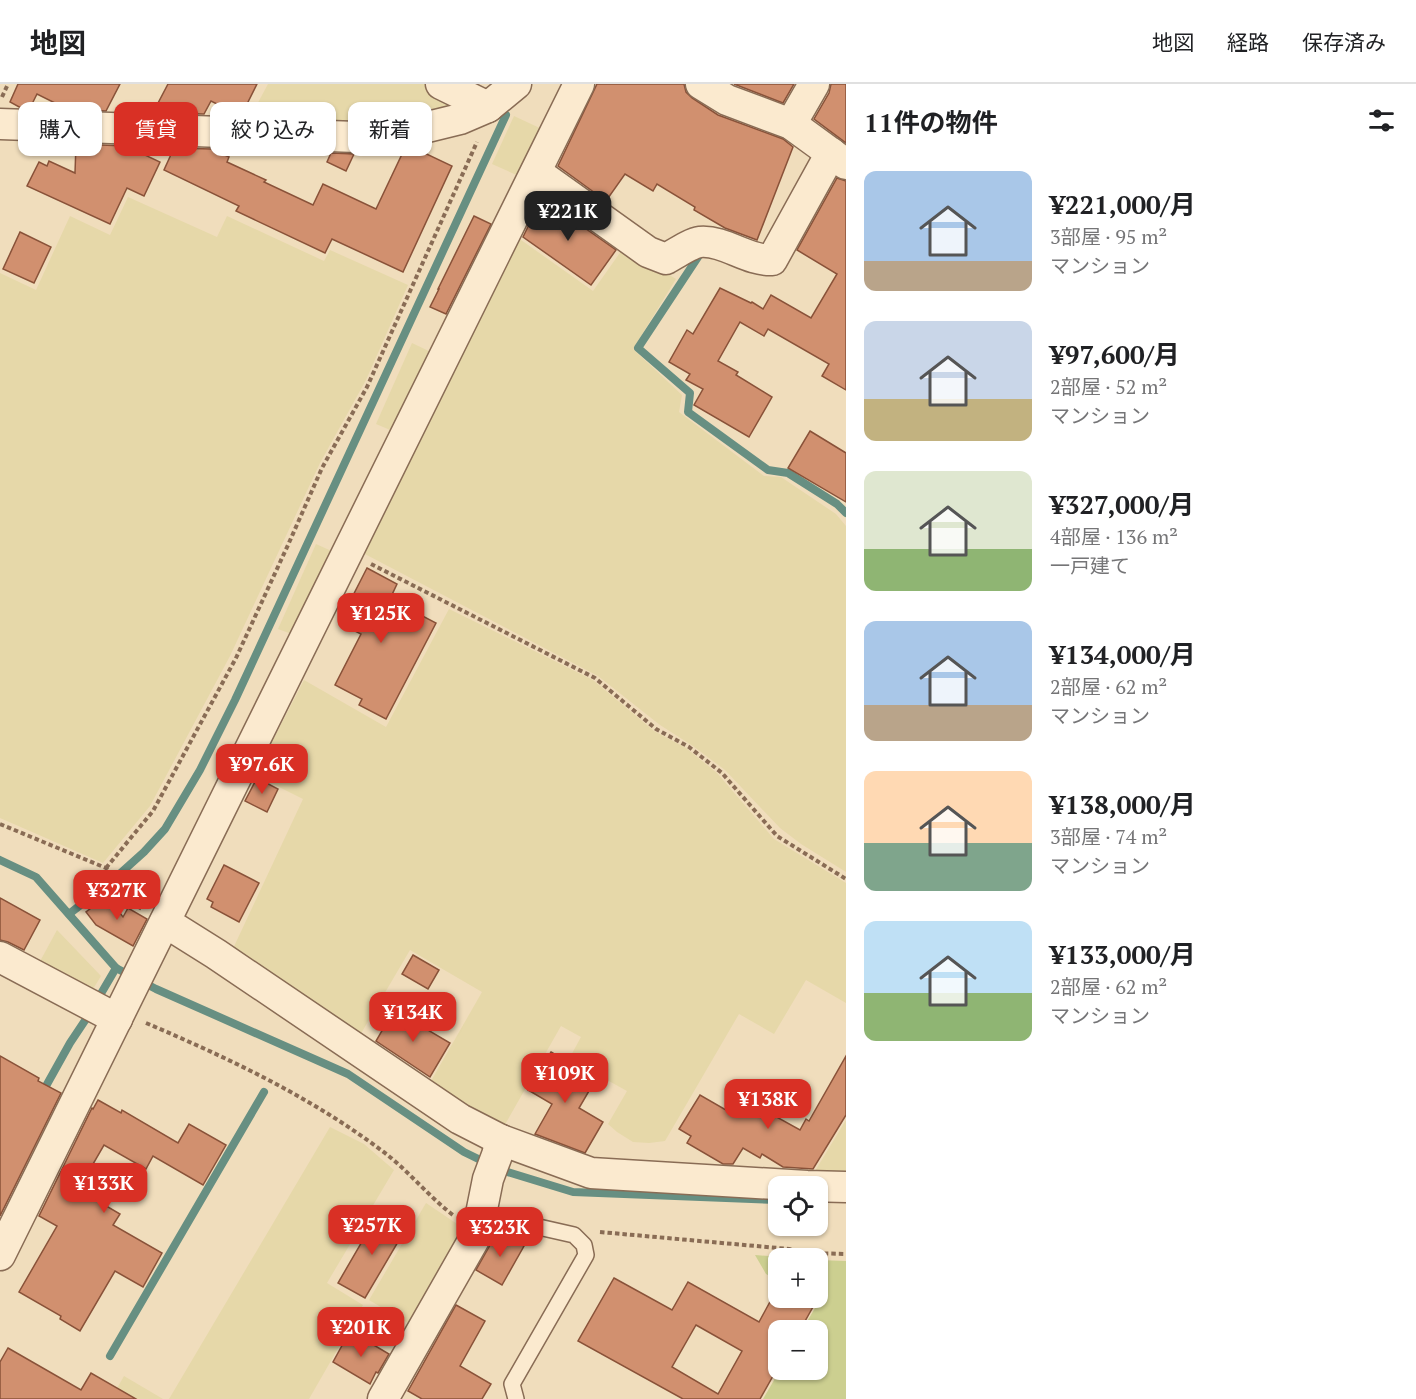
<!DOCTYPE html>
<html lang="ja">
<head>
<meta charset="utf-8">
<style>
  :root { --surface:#fff; --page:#f2f2f2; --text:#202124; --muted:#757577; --line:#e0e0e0; --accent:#d93025 }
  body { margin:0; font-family:"PT Serif","Noto Sans JP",serif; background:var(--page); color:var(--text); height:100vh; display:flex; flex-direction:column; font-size:22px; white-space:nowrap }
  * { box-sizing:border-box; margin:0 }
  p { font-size:20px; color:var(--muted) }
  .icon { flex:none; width:33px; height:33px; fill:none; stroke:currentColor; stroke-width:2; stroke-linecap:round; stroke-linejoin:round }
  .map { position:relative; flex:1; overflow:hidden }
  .drawer { display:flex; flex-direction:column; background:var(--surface); width:570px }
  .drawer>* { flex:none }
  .top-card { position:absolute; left:18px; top:18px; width:570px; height:54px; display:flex; gap:12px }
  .buttons { position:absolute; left:768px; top:1092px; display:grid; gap:12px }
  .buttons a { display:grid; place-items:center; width:60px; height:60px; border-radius:12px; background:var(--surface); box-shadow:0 2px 4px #0004; font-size:30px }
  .price { position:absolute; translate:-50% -51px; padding:0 14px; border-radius:12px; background:var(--accent); color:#fff; font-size:20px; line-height:39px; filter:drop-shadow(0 2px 3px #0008) }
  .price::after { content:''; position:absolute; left:50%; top:36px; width:18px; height:14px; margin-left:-9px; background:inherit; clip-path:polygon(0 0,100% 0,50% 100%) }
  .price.selected { background:#222; color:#fff }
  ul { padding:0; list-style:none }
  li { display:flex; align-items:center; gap:18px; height:150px; padding:0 18px }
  li span { display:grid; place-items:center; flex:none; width:168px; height:120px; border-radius:12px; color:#555 }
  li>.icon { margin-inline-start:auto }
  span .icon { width:72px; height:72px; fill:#fffc; stroke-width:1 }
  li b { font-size:26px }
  h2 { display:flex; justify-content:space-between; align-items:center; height:72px; padding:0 18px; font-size:26px }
  .pill { padding:0 21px; border-radius:12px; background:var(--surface); box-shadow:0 2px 4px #0004; font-size:21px; line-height:54px }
  .pill.selected { background:var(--accent); color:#fff }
  header { display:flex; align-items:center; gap:36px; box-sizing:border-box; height:84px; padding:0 30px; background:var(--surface); border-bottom:2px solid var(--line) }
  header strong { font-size:28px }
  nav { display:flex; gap:33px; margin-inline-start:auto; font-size:21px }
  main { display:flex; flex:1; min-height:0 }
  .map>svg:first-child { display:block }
  .farmland { fill:#e6d8a9 }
  .green { fill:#cccf90 }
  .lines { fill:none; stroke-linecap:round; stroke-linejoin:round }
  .stream { stroke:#678f82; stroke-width:8 }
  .building { fill:#d1906f; stroke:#895239; stroke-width:1.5; fill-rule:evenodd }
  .lane-casing { stroke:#896c55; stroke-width:18 }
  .street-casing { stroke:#896c55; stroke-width:33 }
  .path { stroke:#896c55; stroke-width:4; stroke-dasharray:4.5 3; stroke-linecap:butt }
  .lane { stroke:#fbeacf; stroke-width:15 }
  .street { stroke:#fbeacf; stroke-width:30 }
</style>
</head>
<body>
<header>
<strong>地図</strong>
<nav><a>地図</a><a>経路</a><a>保存済み</a></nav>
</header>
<main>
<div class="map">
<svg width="846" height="1315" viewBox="0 0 846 1315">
  <rect width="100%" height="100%" fill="#f0ddbc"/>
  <g class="farmland">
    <polygon points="268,0 430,0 460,23 398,37 359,41 248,37"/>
    <polygon points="514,32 544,46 521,93 492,80"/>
    <polygon points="128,113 217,153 227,132 324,177 330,166 408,201 366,296 320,379 230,572 150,722 103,779 0,734 0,189 36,206 70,132 110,151"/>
    <polygon points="514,151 593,207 624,163 676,195 633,265 682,311 679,328 764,392 781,393 836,430 846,442 846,788 801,760 780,744 725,686 693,662 660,641 598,592 361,468"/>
    <polygon points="412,259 433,269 395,348 376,340"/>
    <polygon points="316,460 336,469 297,552 278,545"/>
    <polygon points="449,525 593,596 654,647 686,664 717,689 774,755 846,799 846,919 806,896 774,950 739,930 665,1057 649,1059 633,1058 617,1048 608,1040 627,1007 569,975 581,953 561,942 503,1044 427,1004 482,908 410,866 356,958 230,871 303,715 255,691 304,596 386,643"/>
    <polygon points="57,846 101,892 90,910 38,881"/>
    <polygon points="846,1036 846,1098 809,1097"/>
    <polygon points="330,1043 364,1060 394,1086 327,1199 363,1221 309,1315 169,1315"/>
    <polygon points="426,1119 469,1148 418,1245 369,1216"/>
    <polygon points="124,1292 163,1315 111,1315"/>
  </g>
  <g class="green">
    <polygon points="755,1171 798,1174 801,1174 778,1174 778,1197 766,1190"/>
    <polygon points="818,1176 846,1177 846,1315 763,1315 780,1286 818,1286 818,1246 802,1246 818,1219 808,1214 818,1214"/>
  </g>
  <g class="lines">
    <g class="stream">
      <polyline points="698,173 638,264 690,309 688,328 768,386 788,389 837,420 846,429"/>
      <polyline points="0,776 36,793 116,884 156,905 348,990 464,1068 501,1086 573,1108 778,1116"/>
      <polyline points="69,830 114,795 144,768 165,745 200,686 235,616 506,31"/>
      <polyline points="99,913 116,884"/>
      <polyline points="41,1011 70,959 88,932"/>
      <polyline points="110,1272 264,1008"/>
    </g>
  </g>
  <g class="building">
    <polygon points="18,0 120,0 106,27 67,25 37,10 30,24 21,24 10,18"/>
    <polygon points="168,0 257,0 241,32 211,17 204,30 168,29 156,23"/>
    <polygon points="597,0 684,0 686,8 692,14 718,31 783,55 793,63 757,156 725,144 694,126 695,123 657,100 653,107 625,90 606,117 558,82"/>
    <polygon points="734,0 794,0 783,19"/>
    <polygon points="831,0 846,0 846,59 814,35 829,9"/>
    <polygon points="76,60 126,62 160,78 144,112 127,104 110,140 27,102 39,78 47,82 49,77 75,89"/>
    <polygon points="174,64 212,65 229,73 227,78 266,96 264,98 313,121 323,100 376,125 404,66 414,64 452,82 403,188 332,155 325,169 236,127 239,122 164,86"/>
    <polygon points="331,69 354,70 346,87 327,78"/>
    <polygon points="837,94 846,97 846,306 822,292 829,280 768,245 764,252 740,238 718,277 738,288 736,291 772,313 749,353 694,321 703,305 686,296 690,290 669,278 687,246 693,250 720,204 751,219 752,218 763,225 771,211 811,234 837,190 797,166"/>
    <polygon points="542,114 616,166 591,201 523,153"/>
    <polygon points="474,132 491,140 446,230 430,223 439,205 438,205"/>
    <polygon points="20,148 51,163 34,199 3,185"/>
    <polygon points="810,347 846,369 846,418 788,384"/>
    <polygon points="367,484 397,500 390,515 436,539 386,635 359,621 362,615 335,601 361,550 339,539"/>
    <polygon points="257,694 278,705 267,728 245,717"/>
    <polygon points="224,781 259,799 239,838 211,823 213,818 207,815"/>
    <polygon points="107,812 123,833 128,824 147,835 133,862 96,841 86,828"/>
    <polygon points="0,814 40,836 24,866 8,858 0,856"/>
    <polygon points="413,871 439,886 428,905 402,890"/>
    <polygon points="394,926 450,959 430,993 376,957"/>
    <polygon points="551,968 596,995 579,1024 603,1038 585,1069 535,1050 552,1020 528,1006"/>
    <polygon points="0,972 39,994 38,997 61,1009 0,1132"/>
    <polygon points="846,972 846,1031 813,1085 783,1083 762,1070 760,1074 743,1064 733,1080 723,1080 687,1059 691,1052 679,1045 700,1011 738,1033 748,1017 800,1046 806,1035 809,1037"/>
    <polygon points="98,1016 121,1029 122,1026 178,1059 189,1040 226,1061 203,1101 153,1072 146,1085 104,1061 82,1099 100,1110 96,1116 120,1130 113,1141 162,1169 143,1203 115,1187 80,1247 60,1235 61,1232 19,1208 57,1142 39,1132 92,1024 93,1025"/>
    <polygon points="378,1130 405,1146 365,1214 338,1199"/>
    <polygon points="498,1147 524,1162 502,1201 476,1186"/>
    <path d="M614,1194L672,1226L688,1198L759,1238L778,1203V1214H818L800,1246H778V1283L760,1315H683L578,1257ZM696,1241L742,1267L718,1310L672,1283Z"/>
    <polygon points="456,1221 485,1237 460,1282 491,1300 482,1315 422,1315 408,1307"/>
    <polygon points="350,1247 389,1270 378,1289 376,1288 370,1300 333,1278"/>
    <polygon points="8,1264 81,1306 91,1289 136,1315 0,1315 0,1278"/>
  </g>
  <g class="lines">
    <g class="lane-casing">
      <polyline id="lane" points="481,1130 574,1151 584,1161 586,1171 512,1300 516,1315"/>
    </g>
    <g class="street-casing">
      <g id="street">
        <polyline points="441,0 488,23"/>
        <polyline points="701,0 727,16 791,40 846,80"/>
        <polyline points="0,40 356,53 403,49 460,35 488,23 516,0"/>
        <polyline points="791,40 814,0"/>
        <path d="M536,88L648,168L666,175C675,170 691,159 700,158C725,156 747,177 772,176L831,69"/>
        <polyline points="165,838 216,870 460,1035 501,1056 591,1089 807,1102 846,1103"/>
        <polyline points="0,873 117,935"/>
        <polyline points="0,1171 579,0"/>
        <polyline points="383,1315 477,1150 488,1095 497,1071 501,1056"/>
      </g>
    </g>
    <g class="path">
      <polyline points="2,13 8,0"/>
      <polyline points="371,480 595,594 656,645 689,663 722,689 777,752 846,795"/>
      <polyline points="0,740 106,784 130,818 142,825"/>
      <polyline points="106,784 153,727 236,574 288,461 322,384 367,303 477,58"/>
      <path d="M146,939C228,974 309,1012 381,1066C407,1085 427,1111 453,1131"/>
      <polyline points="600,1148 789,1165 807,1169 846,1170"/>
    </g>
    <use href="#lane" class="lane"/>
    <use href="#street" class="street"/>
  </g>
</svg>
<div class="buttons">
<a><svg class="icon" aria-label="locate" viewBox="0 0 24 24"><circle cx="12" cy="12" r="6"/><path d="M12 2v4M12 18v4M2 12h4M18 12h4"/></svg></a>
<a>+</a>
<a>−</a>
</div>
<b class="price selected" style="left:568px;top:158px">¥221K</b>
<b class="price" style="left:381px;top:560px">¥125K</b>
<b class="price" style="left:262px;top:711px">¥97.6K</b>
<b class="price" style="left:117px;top:837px">¥327K</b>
<b class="price" style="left:413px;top:959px">¥134K</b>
<b class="price" style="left:565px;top:1020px">¥109K</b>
<b class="price" style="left:768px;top:1046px">¥138K</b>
<b class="price" style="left:104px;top:1130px">¥133K</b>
<b class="price" style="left:372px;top:1172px">¥257K</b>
<b class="price" style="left:500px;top:1174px">¥323K</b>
<b class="price" style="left:361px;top:1274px">¥201K</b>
<div class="top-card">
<a class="pill">購入</a>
<a class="pill selected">賃貸</a>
<a class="pill">絞り込み</a>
<a class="pill">新着</a>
</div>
</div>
<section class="drawer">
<h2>11件の物件<svg class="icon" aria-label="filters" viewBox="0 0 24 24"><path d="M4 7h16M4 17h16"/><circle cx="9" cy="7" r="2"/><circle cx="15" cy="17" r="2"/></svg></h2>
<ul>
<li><span style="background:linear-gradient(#a9c7e8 75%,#b9a48a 0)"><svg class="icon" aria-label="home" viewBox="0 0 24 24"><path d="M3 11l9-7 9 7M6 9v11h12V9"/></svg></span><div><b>¥221,000/月</b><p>3部屋 · 95 m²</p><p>マンション</p></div></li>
<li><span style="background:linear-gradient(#c9d6e8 65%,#c2b280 0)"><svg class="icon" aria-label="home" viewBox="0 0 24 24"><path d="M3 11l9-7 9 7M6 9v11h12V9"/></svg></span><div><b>¥97,600/月</b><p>2部屋 · 52 m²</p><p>マンション</p></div></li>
<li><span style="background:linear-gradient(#dfe7d0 65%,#8fb573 0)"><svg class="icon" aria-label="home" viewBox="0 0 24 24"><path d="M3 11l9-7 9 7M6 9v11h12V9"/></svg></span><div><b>¥327,000/月</b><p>4部屋 · 136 m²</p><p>一戸建て</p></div></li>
<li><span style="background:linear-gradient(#a9c7e8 70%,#b9a48a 0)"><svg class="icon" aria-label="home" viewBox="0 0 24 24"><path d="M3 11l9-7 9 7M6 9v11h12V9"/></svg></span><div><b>¥134,000/月</b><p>2部屋 · 62 m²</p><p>マンション</p></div></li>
<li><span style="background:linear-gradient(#ffd9b3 60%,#7fa58c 0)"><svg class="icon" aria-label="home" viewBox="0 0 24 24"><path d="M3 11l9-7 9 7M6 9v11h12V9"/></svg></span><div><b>¥138,000/月</b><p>3部屋 · 74 m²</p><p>マンション</p></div></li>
<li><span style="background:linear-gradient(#bfe0f5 60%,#8fb573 0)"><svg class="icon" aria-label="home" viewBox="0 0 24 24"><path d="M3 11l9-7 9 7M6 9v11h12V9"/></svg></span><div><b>¥133,000/月</b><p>2部屋 · 62 m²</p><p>マンション</p></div></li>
</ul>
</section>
</main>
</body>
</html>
